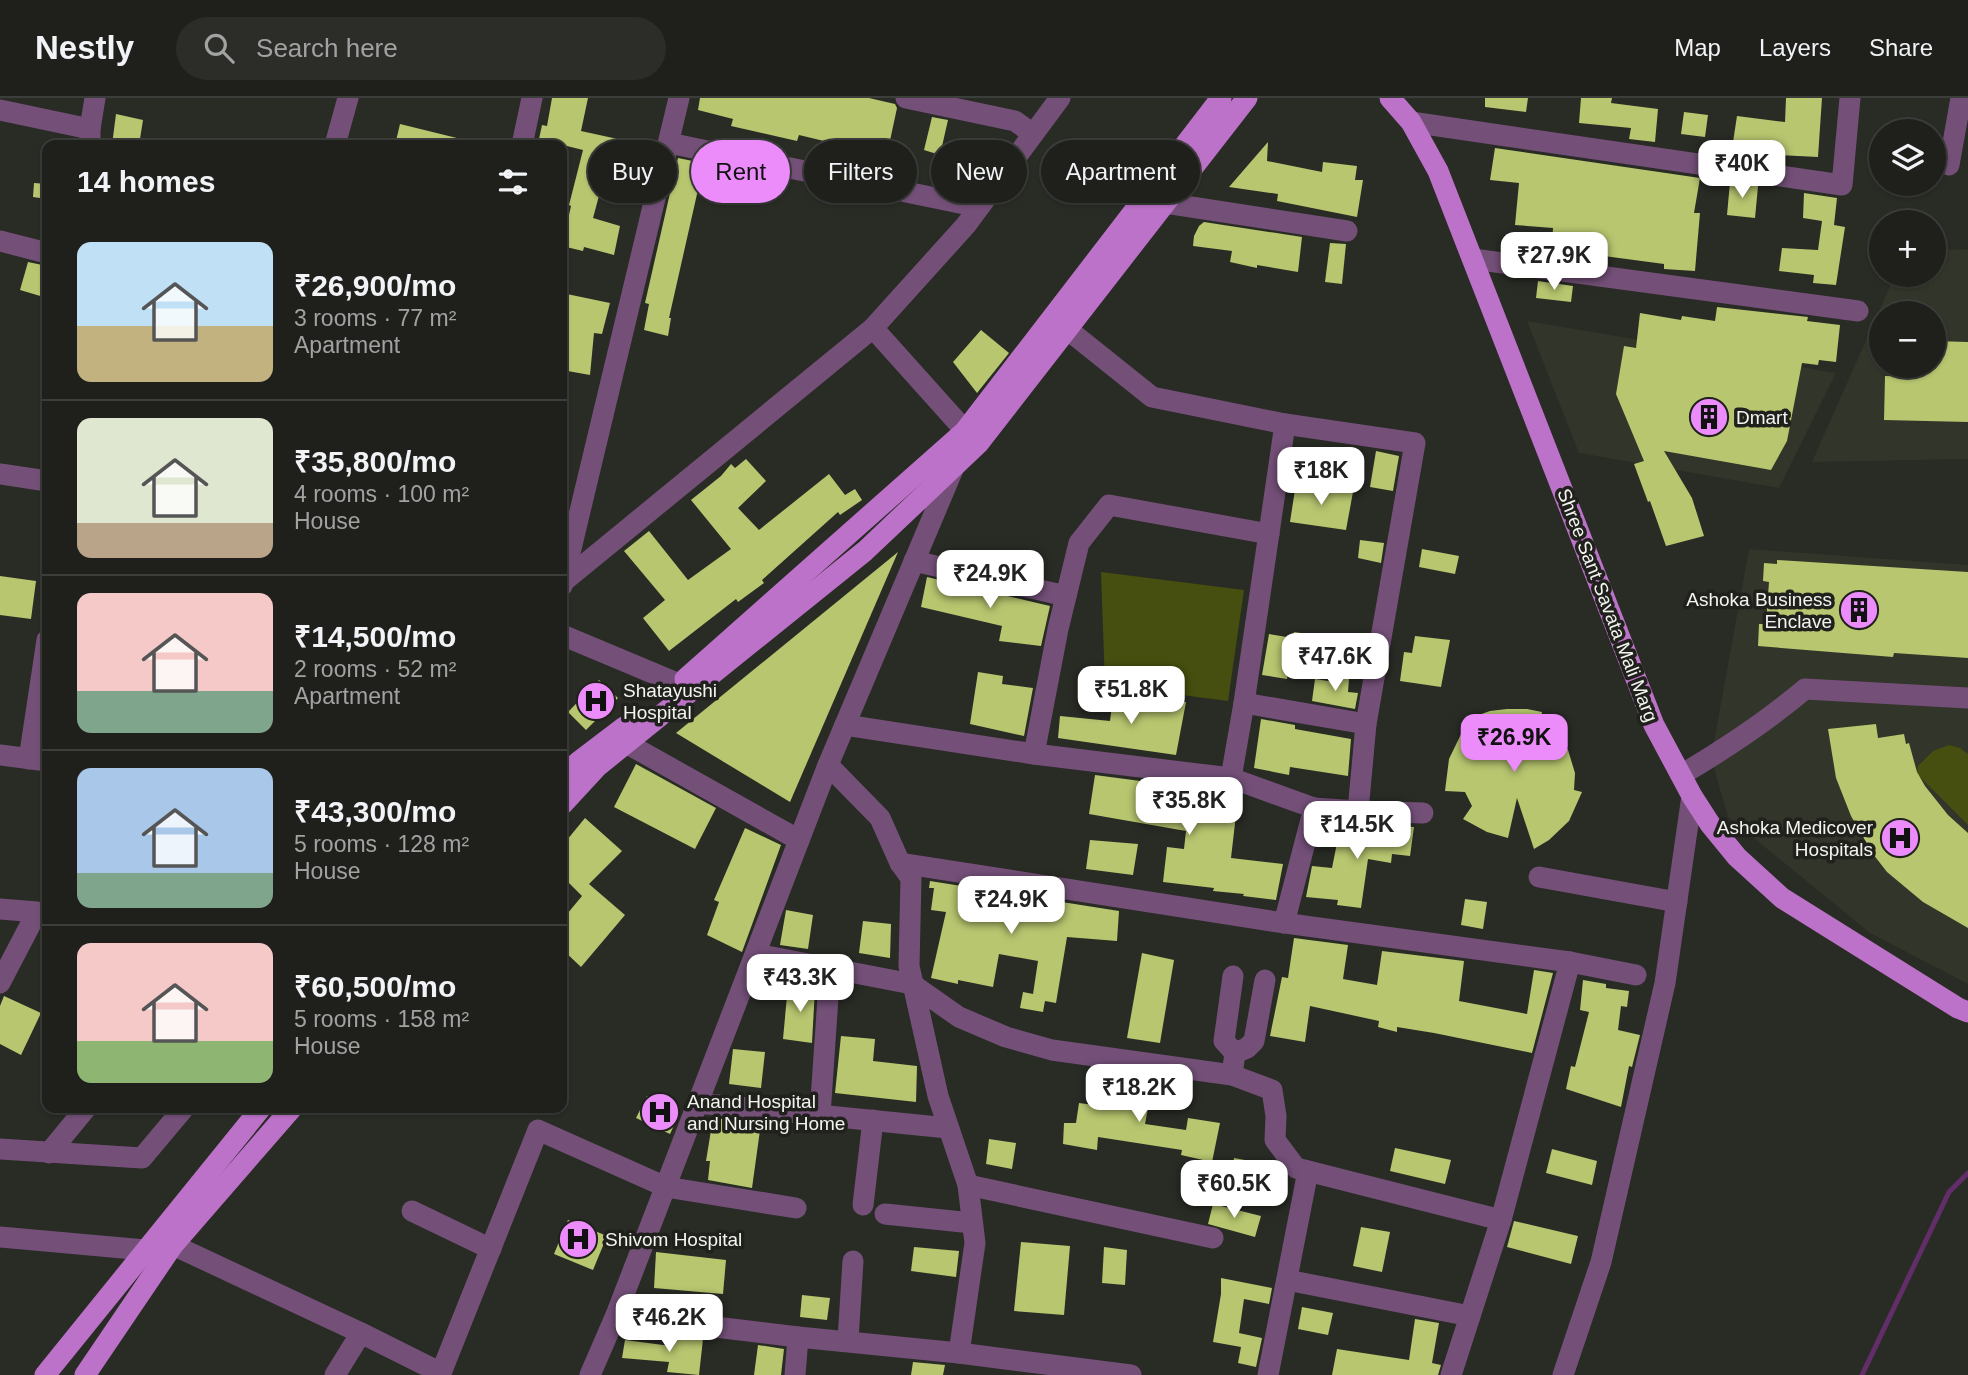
<!DOCTYPE html>
<html lang="en">
<head>
<meta charset="utf-8">
<style>
  :root { --surface:#1f201c; --page:#2c2d29; --text:#f1f3f6; --muted:#a1a3a3; --line:#3c3e3b; --accent:#ec8cfb }
  body { margin:0; font-family:Arial,sans-serif; background:var(--page); color:var(--text); height:100vh; display:flex; flex-direction:column; font-size:26px; white-space:nowrap }
  * { box-sizing:border-box; margin:0 }
  p { font-size:23px; color:var(--muted) }
  .icon { flex:none; width:38px; height:38px; fill:none; stroke:currentColor; stroke-width:2; stroke-linecap:round; stroke-linejoin:round }
  .map { position:relative; flex:1; overflow:hidden }
  .panel { position:absolute; left:42px; top:42px; width:525px; height:973px; display:flex; flex-direction:column; background:var(--surface); border-radius:14px; box-shadow:0 2px 5px #0004,0 0 0 2px var(--line) }
  .panel>* { flex:none }
  .top-card { position:absolute; left:588px; top:42px; width:665px; height:63px; display:flex; gap:14px }
  .controls { position:absolute; left:1869px; top:21px; display:grid; gap:14px }
  .controls a { display:grid; place-items:center; width:77px; height:77px; border-radius:50%; background:var(--surface); box-shadow:0 2px 5px #0004,0 0 0 2px var(--line); font-size:35px }
  .price { position:absolute; translate:-50% -60px; padding:0 16px; border-radius:14px; background:#fff; color:#222; font-size:23px; line-height:46px; filter:drop-shadow(0 2px 4px #0008) }
  .price::after { content:''; position:absolute; left:50%; top:42px; width:21px; height:16px; margin-left:-10px; background:inherit; clip-path:polygon(0 0,100% 0,50% 100%) }
  .price.active { background:var(--accent); color:#111 }
  ul { padding:0; list-style:none }
  li { display:flex; align-items:center; gap:21px; height:175px; padding:0 35px }
  li+li { border-top:2px solid var(--line) }
  li span { display:grid; place-items:center; flex:none; width:196px; height:140px; border-radius:14px; color:#555 }
  li>.icon { margin-inline-start:auto }
  span .icon { width:84px; height:84px; fill:#fffc; stroke-width:1 }
  li b { font-size:30px }
  h2 { display:flex; justify-content:space-between; align-items:center; height:84px; padding:0 35px; font-size:30px }
  .pill { padding:0 24px; border-radius:32px; background:var(--surface); box-shadow:0 2px 5px #0004,0 0 0 2px var(--line); font-size:24px; line-height:63px }
  .pill.active { background:var(--accent); color:#111 }
  header { display:flex; align-items:center; gap:42px; box-sizing:border-box; height:98px; padding:0 35px; background:var(--surface); border-bottom:2px solid var(--line) }
  header strong { font-size:33px }
  nav { display:flex; gap:38px; margin-inline-start:auto; font-size:24px }
  .search { width:490px; height:63px; background:var(--page); display:flex; align-items:center; gap:18px; box-sizing:border-box; padding:0 24px; border-radius:38px; color:var(--muted); font-size:26px }
  .map>svg:first-child { display:block }
  .built { fill:#323529; fill-rule:evenodd }
  .green { fill:#464f0f }
  .lines { fill:none; stroke-linecap:round; stroke-linejoin:round }
  .stream { stroke:#622e6a; stroke-width:5 }
  .building { fill:#b7c66f }
  .minor { stroke:#745079; stroke-width:21 }
  .major { stroke:#bd72c9; stroke-width:21 }
  .labels { text-anchor:middle; stroke-width:7; stroke-linejoin:round; paint-order:stroke }
  .poi-label { font-size:19px; fill:#f3f4f0; stroke:#20211c; text-anchor:start }
  .street-label { font-size:19px; fill:#f3f4f0; stroke:#20211c }
</style>
</head>
<body>
<header>
<strong>Nestly</strong>
<div class="search"><svg class="icon" aria-label="search" viewBox="0 0 24 24"><circle cx="10" cy="10" r="6"/><path d="M15 15l6 6"/></svg>Search here</div>
<nav><a>Map</a><a>Layers</a><a>Share</a></nav>
</header>
<div class="map">
<svg width="1968" height="1277" viewBox="0 0 1968 1277">
  <rect width="100%" height="100%" fill="#292b25"/>
  <g class="built">
    <path d="M1934,149L1950,152L1968,151V361L1812,364L1895,177H1934ZM1881,215H1934V268H1881Z"/>
    <polygon points="1527,223 1836,275 1779,390 1579,355"/>
    <polygon points="1749,451 1968,467 1968,886 1870,835 1728,719 1711,660"/>
  </g>
  <g class="green">
    <polygon points="1101,474 1244,492 1228,603 1105,587"/>
    <polygon points="1949,647 1960,650 1968,656 1968,727 1917,676 1918,668 1933,653"/>
  </g>
  <g class="lines">
    <polyline class="stream" points="1862,1277 1949,1094 1968,1075"/>
  </g>
  <g class="building">
    <polygon points="552,0 588,0 581,33 645,47 637,82 632,81 628,102 600,94 593,120 620,128 614,157 584,149 583,153 562,148 571,108 569,107 583,52 539,41 542,27 547,28"/>
    <polygon points="700,0 869,0 895,6 897,10 885,66 852,57 853,50 799,37 797,43 731,28 733,21 698,12"/>
    <polygon points="1485,0 1528,0 1526,14 1485,9"/>
    <polygon points="1581,0 1612,0 1611,5 1658,11 1655,44 1629,41 1631,30 1579,25"/>
    <polygon points="1786,0 1822,0 1818,59 1778,57 1779,51 1733,44 1737,18 1785,24"/>
    <polygon points="1684,14 1708,17 1705,39 1681,36"/>
    <polygon points="116,16 143,22 139,47 112,47"/>
    <polygon points="932,19 948,22 940,57 924,52"/>
    <polygon points="400,26 465,42 465,47 395,47"/>
    <polygon points="1268,44 1267,63 1322,74 1323,64 1357,68 1355,82 1363,82 1357,119 1277,103 1278,96 1229,89"/>
    <polygon points="1495,50 1700,80 1694,115 1700,115 1695,173 1664,171 1664,166 1589,156 1590,151 1552,148 1553,130 1515,127 1519,85 1490,82"/>
    <polygon points="678,60 742,73 741,81 702,74 669,220 671,220 668,238 644,232 649,206 645,205"/>
    <polygon points="1730,84 1758,88 1755,120 1727,117"/>
    <polygon points="34,85 47,86 47,101 33,99"/>
    <polygon points="1804,95 1837,100 1834,127 1845,129 1836,187 1813,185 1814,177 1779,173 1782,150 1818,152 1822,123 1803,120"/>
    <polygon points="1204,124 1302,139 1298,174 1257,167 1257,170 1230,164 1232,153 1193,148 1194,138 1199,128"/>
    <polygon points="1330,145 1346,146 1342,186 1325,184"/>
    <polygon points="28,164 47,168 47,200 20,192"/>
    <polygon points="1538,183 1573,188 1571,204 1536,200"/>
    <polygon points="562,195 610,205 602,236 594,235 590,277 562,272"/>
    <polygon points="1717,209 1808,219 1807,223 1840,227 1836,264 1819,262 1818,267 1802,265 1787,343 1771,372 1664,353 1692,400 1704,438 1666,448 1650,403 1648,404 1634,366 1644,363 1616,296 1624,248 1636,250 1640,215 1681,222 1682,218 1715,223"/>
    <polygon points="981,232 1009,255 977,295 953,264"/>
    <polygon points="1934,243 1968,244 1968,324 1884,322 1885,278 1913,279 1913,268 1934,268"/>
    <polygon points="1376,353 1399,358 1393,393 1370,389"/>
    <polygon points="746,361 766,383 738,410 759,432 829,376 845,397 855,391 862,402 840,417 838,414 762,482 764,485 738,504 736,501 669,553 643,520 665,502 624,453 649,433 688,482 731,451 691,402 721,378 731,366 735,370"/>
    <polygon points="1296,385 1353,394 1346,432 1290,424"/>
    <polygon points="1360,442 1384,445 1381,465 1358,460"/>
    <polygon points="1422,451 1459,458 1455,476 1419,469"/>
    <polygon points="898,454 790,704 676,635"/>
    <polygon points="1777,462 1968,474 1968,560 1894,555 1893,559 1758,548 1759,526 1766,526 1769,484 1763,483 1764,465 1777,466"/>
    <polygon points="0,478 36,483 31,521 0,517"/>
    <polygon points="927,479 1050,508 1041,548 999,543 1002,528 921,509"/>
    <polygon points="1294,534 1308,536 1307,542 1312,543 1308,573 1289,570 1287,581 1262,577 1269,536 1293,540"/>
    <polygon points="1415,538 1450,542 1441,589 1400,583 1404,554 1412,555"/>
    <polygon points="978,574 1003,578 1002,586 1033,590 1024,638 970,626"/>
    <polygon points="1335,579 1349,581 1348,594 1358,595 1355,611 1312,603 1315,581 1335,584"/>
    <polygon points="599,582 618,600 586,632 568,614"/>
    <polygon points="1113,600 1154,606 1155,600 1186,604 1176,657 1058,640 1060,618 1110,623"/>
    <polygon points="1507,611 1527,611 1542,614 1540,623 1562,642 1568,652 1575,675 1574,692 1582,694 1569,723 1549,742 1534,751 1517,700 1508,740 1487,734 1463,721 1472,708 1465,694 1445,693 1449,661 1464,630 1461,627 1473,619 1490,613"/>
    <polygon points="1261,621 1295,627 1295,631 1351,641 1348,678 1290,669 1289,677 1254,670"/>
    <polygon points="1876,626 1878,640 1904,636 1906,646 1909,645 1917,674 1925,688 1948,717 1968,735 1968,830 1923,804 1887,774 1873,756 1851,718 1836,680 1828,631"/>
    <polygon points="636,666 716,710 695,751 614,709"/>
    <polygon points="1095,677 1163,686 1161,696 1237,708 1231,760 1283,766 1276,802 1243,798 1244,796 1213,793 1214,790 1163,784 1167,749 1184,751 1186,733 1089,716"/>
    <polygon points="585,720 622,753 589,786 625,817 581,869 562,851 562,822 582,798 562,778 562,748"/>
    <polygon points="1341,725 1414,729 1410,758 1392,756 1391,765 1368,761 1361,810 1337,807 1338,802 1306,799 1312,768 1332,770"/>
    <polygon points="745,730 781,747 742,854 707,837 719,804 714,802"/>
    <polygon points="1090,742 1138,746 1133,777 1086,771"/>
    <polygon points="930,783 1119,813 1117,843 1067,839 1056,905 1045,903 1043,914 1020,910 1023,894 1033,896 1038,863 999,856 993,889 958,882 958,886 931,880 946,814 931,812 934,790 929,790"/>
    <polygon points="1465,801 1487,804 1483,831 1461,827"/>
    <polygon points="786,812 813,817 808,851 780,847"/>
    <polygon points="863,823 891,826 890,860 859,855"/>
    <polygon points="1294,840 1348,847 1343,881 1377,887 1382,853 1464,863 1459,903 1527,916 1534,872 1553,875 1532,955 1434,935 1397,929 1397,934 1378,929 1379,923 1310,908 1305,944 1270,938 1282,879 1288,880"/>
    <polygon points="1142,855 1174,862 1160,945 1127,940"/>
    <polygon points="1583,882 1606,886 1606,890 1629,893 1627,909 1621,908 1618,932 1640,937 1632,969 1629,968 1621,1009 1566,991 1571,968 1575,969 1589,914 1580,912"/>
    <polygon points="788,887 815,890 812,945 783,941"/>
    <polygon points="4,898 41,915 21,957 0,946 0,908"/>
    <polygon points="841,938 875,941 873,963 917,968 916,1004 835,995"/>
    <polygon points="733,951 765,954 761,990 729,986"/>
    <polygon points="1123,975 1154,979 1145,1026 1186,1032 1188,1020 1220,1025 1212,1064 1181,1057 1182,1052 1098,1039 1097,1052 1063,1046 1064,1025 1076,1025 1079,1005 1116,1010"/>
    <polygon points="647,998 680,1014 670,1036 636,1020"/>
    <polygon points="713,1020 761,1025 752,1090 708,1082 710,1063 706,1063"/>
    <polygon points="989,1041 1016,1045 1012,1071 986,1066"/>
    <polygon points="1395,1050 1451,1062 1445,1086 1390,1073"/>
    <polygon points="1552,1051 1597,1063 1592,1087 1546,1075"/>
    <polygon points="1234,1060 1278,1068 1274,1095 1231,1084"/>
    <polygon points="1213,1106 1261,1118 1255,1139 1208,1126"/>
    <polygon points="568,1122 607,1138 593,1172 554,1156"/>
    <polygon points="1514,1123 1578,1138 1571,1166 1507,1149"/>
    <polygon points="1361,1129 1390,1134 1382,1174 1353,1168"/>
    <polygon points="1021,1144 1070,1148 1064,1217 1014,1213"/>
    <polygon points="914,1149 959,1153 956,1179 911,1173"/>
    <polygon points="1104,1149 1127,1152 1125,1187 1102,1185"/>
    <polygon points="656,1154 726,1162 723,1196 654,1190"/>
    <polygon points="1221,1180 1272,1190 1269,1206 1244,1201 1239,1235 1262,1240 1256,1269 1238,1265 1241,1249 1213,1244 1221,1196"/>
    <polygon points="802,1197 830,1200 827,1222 800,1219"/>
    <polygon points="1302,1209 1333,1215 1328,1237 1298,1231"/>
    <polygon points="1415,1221 1439,1225 1432,1265 1441,1267 1438,1277 1332,1277 1337,1251 1409,1262"/>
    <polygon points="672,1237 703,1241 699,1277 667,1274 669,1264 622,1260 625,1242 671,1248"/>
    <polygon points="758,1247 784,1251 781,1277 754,1277"/>
    <polygon points="913,1264 945,1267 943,1277 911,1277"/>
  </g>
  <g class="lines">
    <g class="minor">
      <polyline points="906,0 1015,23 1033,36"/>
      <polyline points="0,12 90,31 90,47"/>
      <polyline points="1411,24 1842,87 1850,0"/>
      <polyline points="90,31 95,0"/>
      <polyline points="669,45 979,109"/>
      <polyline points="335,47 348,0"/>
      <polyline points="522,47 532,0"/>
      <polyline points="1949,67 1961,0"/>
      <polyline points="1165,105 1347,133"/>
      <polyline points="0,143 47,155"/>
      <polyline points="1473,161 1858,213"/>
      <polyline points="873,230 977,346"/>
      <polyline points="1067,231 1152,299 1285,326 1244,605 1366,626 1358,713 1314,710"/>
      <polyline points="1285,326 1415,345 1366,626"/>
      <polyline points="0,376 47,383"/>
      <polyline points="914,463 1066,498"/>
      <polyline points="563,484 679,0"/>
      <polyline points="562,488 563,484 873,230 966,127 1060,0"/>
      <polyline points="562,537 679,586"/>
      <polyline points="845,627 1034,656 1231,680 1314,710 1284,825"/>
      <polyline points="626,645 799,742"/>
      <polyline points="1034,656 1058,531 1079,445 1109,407 1269,436"/>
      <polyline points="0,657 47,663"/>
      <polyline points="29,661 47,542"/>
      <path d="M1681,677C1725,651 1766,624 1805,591L1968,600"/>
      <polyline points="1231,680 1244,605"/>
      <polyline points="1358,713 1423,715"/>
      <polyline points="900,765 1284,825 1570,864 1636,877"/>
      <polyline points="1539,779 1677,804"/>
      <polyline points="0,811 37,814 0,885"/>
      <polyline points="756,856 912,886 959,919 1006,939 1052,952 1232,977 1272,992 1276,1018 1275,1042 1296,1070 1501,1122"/>
      <polyline points="1233,878 1224,943 1235,955"/>
      <polyline points="1232,977 1235,955 1247,950 1254,943 1265,882"/>
      <polyline points="698,1005 948,1030"/>
      <polyline points="820,1017 830,870"/>
      <polyline points="0,1051 142,1060 184,1010"/>
      <polyline points="49,1055 86,1010"/>
      <polyline points="968,1087 1213,1140"/>
      <polyline points="863,1107 873,1022"/>
      <polyline points="412,1113 491,1151"/>
      <polyline points="885,1116 972,1125"/>
      <polyline points="0,1139 145,1152 160,1160"/>
      <polyline points="173,1147 361,1235"/>
      <polyline points="1287,1182 1470,1218"/>
      <polyline points="616,1217 798,1239 959,1255 975,1145 968,1087 938,998 909,868 911,780 900,765 880,720 828,667"/>
      <polyline points="848,1242 853,1163"/>
      <polyline points="959,1255 1131,1277"/>
      <polyline points="335,1277 361,1235 441,1275 538,1032 666,1089 796,1110"/>
      <polyline points="590,1277 616,1217 828,667 954,369"/>
      <polyline points="795,1277 798,1239"/>
      <polyline points="1268,1277 1308,1073"/>
      <polyline points="1451,1277 1501,1122 1570,864"/>
      <polyline points="1563,1277 1601,1164 1665,885 1692,698"/>
    </g>
    <g class="major">
      <polyline points="1390,0 1411,24 1438,73 1654,627 1692,698 1710,726 1737,759 1782,800 1958,910 1968,914"/>
      <polyline points="685,581 965,333 1221,0"/>
      <polyline points="562,682 578,664 624,629"/>
      <polyline points="562,707 598,668 865,453 978,346 1247,0"/>
      <polyline points="45,1277 261,1010"/>
      <polyline points="85,1277 173,1147 292,1010"/>
    </g>
  </g>
  <defs>
    <g id="building-disc" transform="scale(2.0125)"><circle r="9.5" fill="#ec8cfb" stroke="#20211c"/><path d="M-4-6H4V6H1V3H-1V6H-4ZM-2.5-4.3h1.7v1.8h-1.7ZM.8-4.3h1.7v1.8H.8ZM-2.5-1h1.7V.8h-1.7ZM.8-1h1.7V.8H.8Z" fill="#111"/></g>
    <g id="hospital-disc" transform="scale(2.0125)"><circle r="9.5" fill="#ec8cfb" stroke="#20211c"/><path d="M-5-5h3v3.5h4V-5h3V5h-3V1.5h-4V5h-3Z" fill="#111"/></g>
  </defs>
  <g fill-rule="evenodd">
    <use href="#building-disc" x="1709" y="319"/>
    <use href="#building-disc" x="1859" y="512"/>
    <use href="#hospital-disc" x="596" y="603"/>
    <use href="#hospital-disc" x="1900" y="740"/>
    <use href="#hospital-disc" x="660" y="1014"/>
    <use href="#hospital-disc" x="578" y="1141"/>
  </g>
  <g class="labels">
    <g class="poi-label">
      <text x="1736" y="326">Dmart</text>
      <text x="1832" y="508" text-anchor="end">Ashoka Business<tspan x="1832" dy="22">Enclave</tspan></text>
      <text x="623" y="599">Shatayushi<tspan x="623" dy="22">Hospital</tspan></text>
      <text x="1873" y="736" text-anchor="end">Ashoka Medicover<tspan x="1873" dy="22">Hospitals</tspan></text>
      <text x="687" y="1010">Anand Hospital<tspan x="687" dy="22">and Nursing Home</tspan></text>
      <text x="605" y="1148">Shivom Hospital</text>
    </g>
    <g class="street-label">
      <text transform="translate(1608 507) rotate(69)" y="7">Shree Sant Savata Mali Marg</text>
    </g>
  </g>
</svg>
<div class="controls">
<a><svg class="icon" aria-label="layers" viewBox="0 0 24 24"><path d="M12 4l9 5-9 5-9-5zM3 14l9 5 9-5"/></svg></a>
<a>+</a>
<a>−</a>
</div>
<b class="price" style="left:1742px;top:102px">₹40K</b>
<b class="price" style="left:1554px;top:194px">₹27.9K</b>
<b class="price" style="left:1321px;top:409px">₹18K</b>
<b class="price" style="left:990px;top:512px">₹24.9K</b>
<b class="price" style="left:1335px;top:595px">₹47.6K</b>
<b class="price" style="left:1131px;top:628px">₹51.8K</b>
<b class="price active" style="left:1514px;top:676px">₹26.9K</b>
<b class="price" style="left:1189px;top:739px">₹35.8K</b>
<b class="price" style="left:1357px;top:763px">₹14.5K</b>
<b class="price" style="left:1011px;top:838px">₹24.9K</b>
<b class="price" style="left:800px;top:916px">₹43.3K</b>
<b class="price" style="left:1139px;top:1026px">₹18.2K</b>
<b class="price" style="left:1234px;top:1122px">₹60.5K</b>
<b class="price" style="left:669px;top:1256px">₹46.2K</b>
<div class="top-card">
<a class="pill">Buy</a>
<a class="pill active">Rent</a>
<a class="pill">Filters</a>
<a class="pill">New</a>
<a class="pill">Apartment</a>
</div>
<section class="panel">
<h2>14 homes<svg class="icon" aria-label="filters" viewBox="0 0 24 24"><path d="M4 7h16M4 17h16"/><circle cx="9" cy="7" r="2"/><circle cx="15" cy="17" r="2"/></svg></h2>
<ul>
<li><span style="background:linear-gradient(#bfe0f5 60%,#c2b280 0)"><svg class="icon" aria-label="home" viewBox="0 0 24 24"><path d="M3 11l9-7 9 7M6 9v11h12V9"/></svg></span><div><b>₹26,900/mo</b><p>3 rooms · 77 m²</p><p>Apartment</p></div></li>
<li><span style="background:linear-gradient(#dfe7d0 75%,#b9a48a 0)"><svg class="icon" aria-label="home" viewBox="0 0 24 24"><path d="M3 11l9-7 9 7M6 9v11h12V9"/></svg></span><div><b>₹35,800/mo</b><p>4 rooms · 100 m²</p><p>House</p></div></li>
<li><span style="background:linear-gradient(#f6c9c9 70%,#7fa58c 0)"><svg class="icon" aria-label="home" viewBox="0 0 24 24"><path d="M3 11l9-7 9 7M6 9v11h12V9"/></svg></span><div><b>₹14,500/mo</b><p>2 rooms · 52 m²</p><p>Apartment</p></div></li>
<li><span style="background:linear-gradient(#a9c7e8 75%,#7fa58c 0)"><svg class="icon" aria-label="home" viewBox="0 0 24 24"><path d="M3 11l9-7 9 7M6 9v11h12V9"/></svg></span><div><b>₹43,300/mo</b><p>5 rooms · 128 m²</p><p>House</p></div></li>
<li><span style="background:linear-gradient(#f6c9c9 70%,#8fb573 0)"><svg class="icon" aria-label="home" viewBox="0 0 24 24"><path d="M3 11l9-7 9 7M6 9v11h12V9"/></svg></span><div><b>₹60,500/mo</b><p>5 rooms · 158 m²</p><p>House</p></div></li>
</ul>
</section>
</div>
</body>
</html>
